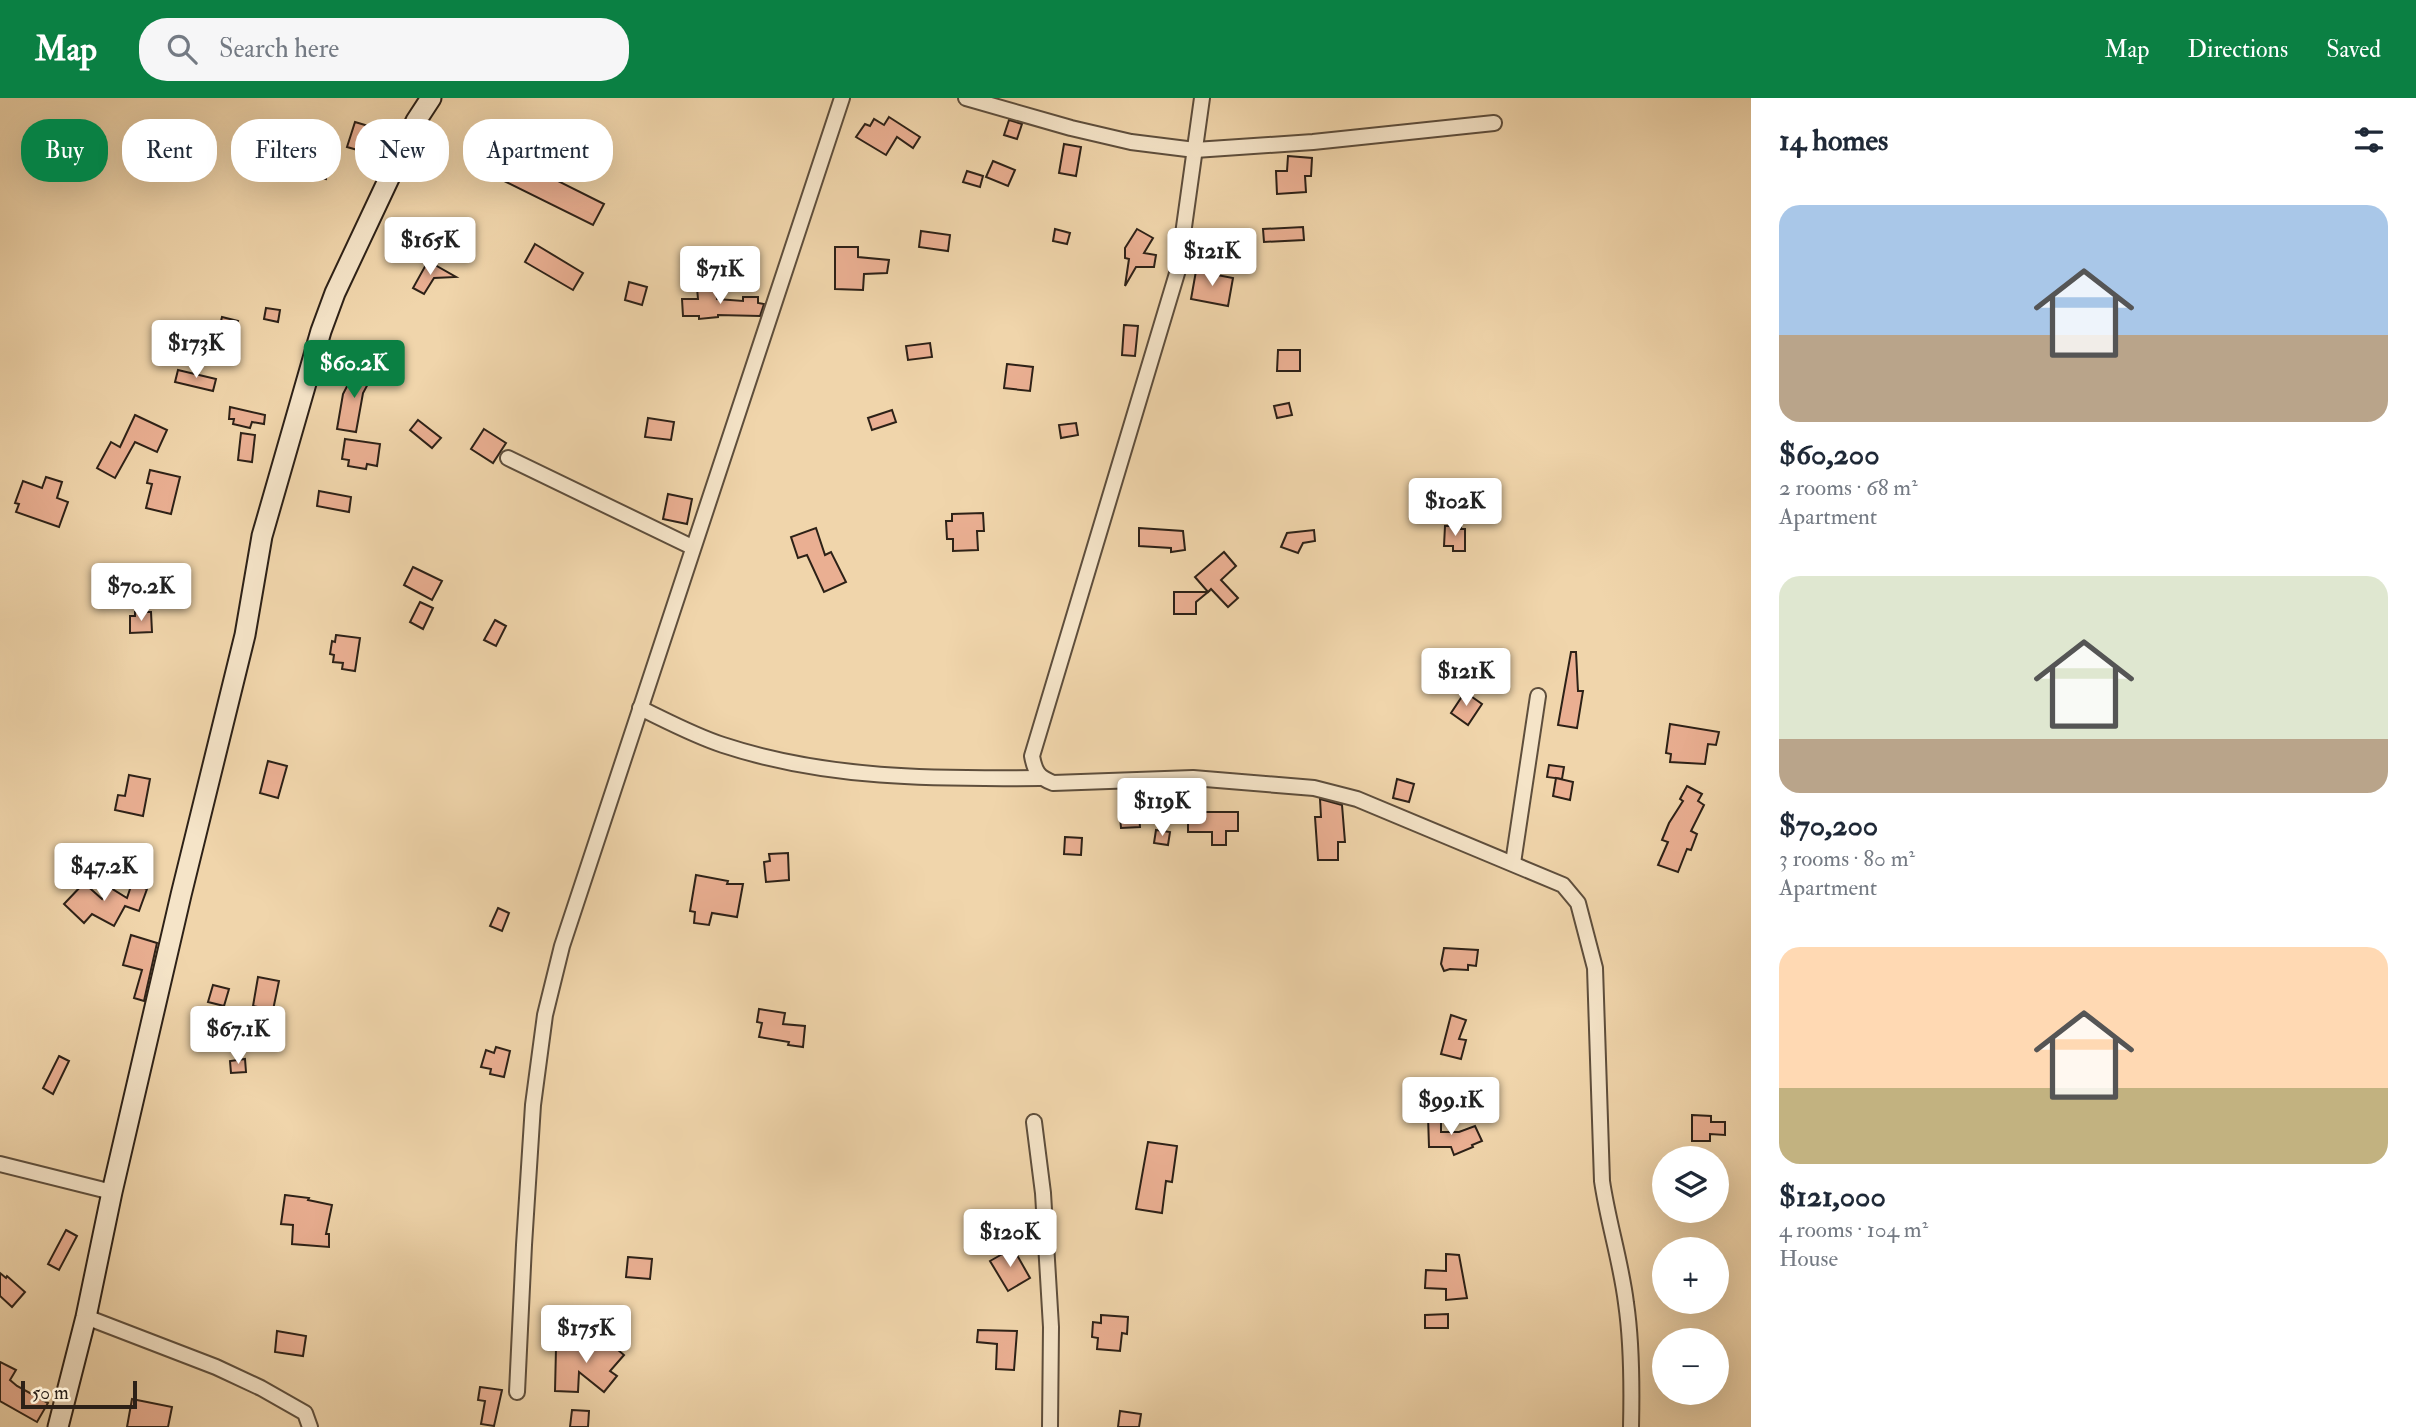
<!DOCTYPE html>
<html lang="en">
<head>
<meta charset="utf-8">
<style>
  :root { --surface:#fff; --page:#f6f6f7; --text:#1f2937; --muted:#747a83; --accent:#0b8043 }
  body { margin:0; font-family:"IM FELL Double Pica",serif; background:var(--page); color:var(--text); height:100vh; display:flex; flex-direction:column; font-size:26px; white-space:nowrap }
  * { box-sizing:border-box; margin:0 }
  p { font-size:23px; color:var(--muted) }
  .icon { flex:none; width:38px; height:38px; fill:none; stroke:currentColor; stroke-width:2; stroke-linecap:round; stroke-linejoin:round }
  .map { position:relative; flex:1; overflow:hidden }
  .sheet { display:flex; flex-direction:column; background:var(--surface); width:665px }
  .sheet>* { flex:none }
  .banner { position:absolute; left:21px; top:21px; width:665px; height:63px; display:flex; gap:14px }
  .fabs { position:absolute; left:1652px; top:1048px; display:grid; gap:14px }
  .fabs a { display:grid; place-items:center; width:77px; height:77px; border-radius:50%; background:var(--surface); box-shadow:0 7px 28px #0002; font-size:35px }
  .scale { position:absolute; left:21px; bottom:18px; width:116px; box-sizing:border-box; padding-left:7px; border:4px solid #2d2117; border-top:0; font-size:19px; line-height:24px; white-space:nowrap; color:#2d2117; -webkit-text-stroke:5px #f5e4c8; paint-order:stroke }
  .price { position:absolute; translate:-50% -60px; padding:0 16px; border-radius:7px; background:#fff; color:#222; font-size:23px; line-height:46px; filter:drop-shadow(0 2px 4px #0008) }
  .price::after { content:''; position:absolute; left:50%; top:42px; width:21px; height:16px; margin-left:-10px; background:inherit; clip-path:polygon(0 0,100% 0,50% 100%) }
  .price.on { background:var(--accent); color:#fff }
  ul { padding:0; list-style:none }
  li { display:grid; align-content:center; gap:14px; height:371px; padding:0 28px }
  li span { display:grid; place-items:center; height:217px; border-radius:21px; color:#555 }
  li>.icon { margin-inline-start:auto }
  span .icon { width:126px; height:126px; fill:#fffc; stroke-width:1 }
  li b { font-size:30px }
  h2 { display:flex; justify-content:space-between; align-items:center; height:84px; padding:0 28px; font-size:30px }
  .chip { padding:0 24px; border-radius:28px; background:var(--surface); box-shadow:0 7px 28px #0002; font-size:24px; line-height:63px }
  .chip.on { background:var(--accent); color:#fff }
  header { display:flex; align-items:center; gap:42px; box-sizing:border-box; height:98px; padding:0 35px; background:var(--accent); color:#fff }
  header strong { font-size:33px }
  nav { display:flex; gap:38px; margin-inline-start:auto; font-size:24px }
  .search { width:490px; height:63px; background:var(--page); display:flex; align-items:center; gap:18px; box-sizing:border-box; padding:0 24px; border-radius:28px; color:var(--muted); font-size:26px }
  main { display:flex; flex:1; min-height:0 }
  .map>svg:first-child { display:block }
  .building { fill:#eaaf92; stroke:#2d2117; stroke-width:2 }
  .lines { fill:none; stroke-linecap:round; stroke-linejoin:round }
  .street-casing { stroke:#5e4e3c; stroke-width:18 }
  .secondary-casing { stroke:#2d2117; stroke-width:23 }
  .street { stroke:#f5e4c8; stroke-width:14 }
  .secondary { stroke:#f5e4c8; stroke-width:19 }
</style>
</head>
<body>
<header>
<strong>Map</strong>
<div class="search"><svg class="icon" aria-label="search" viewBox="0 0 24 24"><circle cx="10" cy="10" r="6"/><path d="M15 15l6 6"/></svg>Search here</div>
<nav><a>Map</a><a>Directions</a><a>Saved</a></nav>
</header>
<main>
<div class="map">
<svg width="1751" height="1329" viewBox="0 0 1751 1329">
  <rect width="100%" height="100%" fill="#f0d5ab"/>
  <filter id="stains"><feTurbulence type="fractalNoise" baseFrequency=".00286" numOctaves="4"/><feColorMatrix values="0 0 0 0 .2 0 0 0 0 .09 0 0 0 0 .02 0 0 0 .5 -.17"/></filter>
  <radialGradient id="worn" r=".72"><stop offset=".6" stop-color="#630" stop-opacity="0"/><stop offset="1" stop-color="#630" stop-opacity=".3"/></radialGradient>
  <g class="building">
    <polygon points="889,19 920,39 913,50 897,39 886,57 856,39 865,26 870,28 874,21 884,27"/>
    <polygon points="1009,22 1022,26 1017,41 1004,37"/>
    <polygon points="355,24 375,30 368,55 347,49"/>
    <polygon points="1064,46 1081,49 1076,78 1059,75"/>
    <polygon points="304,50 329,54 326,81 300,77"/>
    <polygon points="504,56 604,106 593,127 492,77"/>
    <polygon points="1288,58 1312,60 1311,78 1305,78 1306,94 1277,96 1276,73 1287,73"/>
    <polygon points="993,63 1015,72 1008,88 986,79"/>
    <polygon points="967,73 983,78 980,89 963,84"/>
    <polygon points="1303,129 1304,142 1264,144 1263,131"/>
    <polygon points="1055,131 1070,135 1067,146 1053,143"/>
    <polygon points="1137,131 1153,140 1144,155 1156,157 1154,169 1136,169 1125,188 1129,161 1125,160 1125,150"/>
    <polygon points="921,133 950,137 948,153 919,149"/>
    <polygon points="535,146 583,175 573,192 525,164"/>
    <polygon points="835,149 858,149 858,159 889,162 887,175 864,176 863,192 835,191"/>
    <polygon points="428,163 456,179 434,180 424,196 413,190"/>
    <polygon points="1196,173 1233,180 1228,208 1191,201"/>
    <polygon points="629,184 647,189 642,207 625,202"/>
    <polygon points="716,189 717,201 743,203 743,199 758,199 758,205 764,206 760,218 718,217 718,219 699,221 699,218 683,218 682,201 698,201 697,190"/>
    <polygon points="266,210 280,212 278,224 264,221"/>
    <polygon points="222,219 238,223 235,235 219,231"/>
    <polygon points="1124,227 1138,228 1135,258 1122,257"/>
    <polygon points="930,245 932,259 908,262 906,248"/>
    <polygon points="1278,252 1300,252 1300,273 1277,273"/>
    <polygon points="1007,266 1033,269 1030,293 1004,290"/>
    <polygon points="358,267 374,275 363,295 356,334 337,331 343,296"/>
    <polygon points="178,272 216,281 213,293 175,284"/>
    <polygon points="1289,305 1292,317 1277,320 1274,308"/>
    <polygon points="230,309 265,317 264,326 252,324 250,330 233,326 234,321 229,321"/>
    <polygon points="892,312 896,324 872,332 868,320"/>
    <polygon points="135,317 167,332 157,354 135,344 115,380 97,370 111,344 120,349"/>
    <polygon points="648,320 674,324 671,342 645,339"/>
    <polygon points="418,322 441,340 432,350 410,332"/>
    <polygon points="1076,325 1078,337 1061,340 1059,327"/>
    <polygon points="484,331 506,345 493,365 471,351"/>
    <polygon points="241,335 255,337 252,364 238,362"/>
    <polygon points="345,341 380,346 377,368 367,366 366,371 348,368 349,362 342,361"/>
    <polygon points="150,372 180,379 171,416 146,410 152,386 147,385"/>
    <polygon points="46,379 62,384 57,400 68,404 59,429 16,414 19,406 15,405 23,383 42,390"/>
    <polygon points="319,393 351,399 349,414 317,408"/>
    <polygon points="668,396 692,401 687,426 663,421"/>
    <polygon points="983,415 984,433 977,433 978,452 953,453 953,441 947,441 946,423 952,423 952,416"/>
    <polygon points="1445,428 1461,428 1461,431 1465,431 1465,453 1453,453 1453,448 1444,448"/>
    <polygon points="816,430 825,457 831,454 846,484 824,494 807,457 798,460 791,439"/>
    <polygon points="1139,430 1183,433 1185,452 1171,454 1171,450 1139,448"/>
    <polygon points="1314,432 1315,443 1303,445 1298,455 1281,449 1287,435"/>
    <polygon points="1224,454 1236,468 1221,482 1238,500 1228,509 1211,491 1208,494 1195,479"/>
    <polygon points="154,466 177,467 175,495 152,494"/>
    <polygon points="413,469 442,483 432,502 404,487"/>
    <polygon points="1174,494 1208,494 1196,504 1196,516 1174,516"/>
    <polygon points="420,504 433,510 423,531 410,524"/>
    <polygon points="135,514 151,514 152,534 130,535 130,518 135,518"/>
    <polygon points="495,522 506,528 496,548 484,542"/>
    <polygon points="336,537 360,540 355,573 342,571 343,565 333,564 334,557 330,556 332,543 335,544"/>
    <polygon points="1571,554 1576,554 1578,593 1583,593 1577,630 1558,627"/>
    <polygon points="1465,594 1482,606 1468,627 1451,615"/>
    <polygon points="1670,626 1719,634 1716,647 1708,646 1705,666 1670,664 1671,656 1666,655"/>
    <polygon points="268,663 287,668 278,700 260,695"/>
    <polygon points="1549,667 1564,669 1562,681 1547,679"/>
    <polygon points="129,677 150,681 143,718 115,712 118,697 125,698"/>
    <polygon points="1556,680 1573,684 1570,702 1553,698"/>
    <polygon points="1397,681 1414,686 1409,704 1393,700"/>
    <polygon points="1687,688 1702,696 1698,703 1704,707 1691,733 1697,736 1691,752 1687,751 1678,774 1658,767 1668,744 1662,742 1669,725 1683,703 1680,701"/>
    <polygon points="1320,701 1342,707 1345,744 1338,744 1338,762 1318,762 1315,719 1321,719"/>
    <polygon points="1188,714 1238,714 1238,733 1226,733 1226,747 1212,747 1212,734 1188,734"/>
    <polygon points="1139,717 1140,729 1121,730 1120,718"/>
    <polygon points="1156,732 1170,734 1168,747 1154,745"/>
    <polygon points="1065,739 1082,740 1081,757 1064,756"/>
    <polygon points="788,755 789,782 766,784 764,764 770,763 769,756"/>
    <polygon points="696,777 728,783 727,786 743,786 737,819 712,815 709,827 694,825 695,814 690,813"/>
    <polygon points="84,785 102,801 109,789 127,800 132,785 147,791 139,813 125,808 114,828 92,816 84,825 64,806"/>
    <polygon points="498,810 509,815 502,833 490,828"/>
    <polygon points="131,837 157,845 144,903 134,900 142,872 123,867"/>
    <polygon points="1444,850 1478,852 1476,868 1468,867 1468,872 1450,871 1444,873 1441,866"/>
    <polygon points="258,879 279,883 273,912 253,908"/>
    <polygon points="213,887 229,891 224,908 208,904"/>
    <polygon points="759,911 785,915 783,926 805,928 803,949 788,947 789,944 759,939 762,925 757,924"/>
    <polygon points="1451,917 1466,922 1459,941 1466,942 1461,961 1441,956"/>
    <polygon points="496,949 510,953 504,979 490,976 491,971 481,969 486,952 494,955"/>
    <polygon points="59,958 69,963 53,996 43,990"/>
    <polygon points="245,961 246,974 231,975 230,963"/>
    <polygon points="1692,1017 1711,1018 1711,1024 1725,1024 1725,1037 1710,1036 1710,1043 1692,1043"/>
    <polygon points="1428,1018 1441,1018 1441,1034 1459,1034 1475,1028 1482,1043 1472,1047 1473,1049 1454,1057 1451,1049 1429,1049"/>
    <polygon points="1148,1044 1177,1048 1172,1084 1166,1083 1162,1115 1136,1111"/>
    <polygon points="285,1097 309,1100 308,1102 332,1107 326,1136 329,1136 329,1149 292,1146 293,1127 281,1126"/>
    <polygon points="66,1132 77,1138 59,1172 48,1166"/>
    <polygon points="1013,1150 1030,1180 1008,1193 990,1163"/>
    <polygon points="1446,1156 1459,1157 1467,1200 1446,1202 1446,1191 1425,1190 1426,1172 1446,1173"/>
    <polygon points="628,1159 652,1161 650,1181 626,1179"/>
    <polygon points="0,1175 6,1180 7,1178 25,1194 12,1209 0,1198"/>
    <polygon points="1448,1216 1448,1230 1425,1230 1425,1217"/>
    <polygon points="1101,1217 1128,1219 1127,1236 1122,1235 1120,1253 1097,1251 1098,1240 1092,1239 1093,1224 1101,1225"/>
    <polygon points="978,1232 1017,1233 1014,1272 996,1271 997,1246 977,1244"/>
    <polygon points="277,1233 306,1238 303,1258 275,1254"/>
    <polygon points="588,1237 611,1246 624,1257 610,1273 617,1278 604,1294 579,1274 578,1294 555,1293 556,1250 583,1251"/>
    <polygon points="0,1264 16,1272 10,1282 17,1288 48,1305 37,1324 0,1303"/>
    <polygon points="480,1289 502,1292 494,1328 481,1326 485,1303 478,1302"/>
    <polygon points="132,1301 172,1309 168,1329 127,1329"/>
    <polygon points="572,1312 589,1313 588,1329 570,1329"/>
    <polygon points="1120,1313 1141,1316 1139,1329 1118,1329"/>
  </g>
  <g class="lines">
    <g class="street-casing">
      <g id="street">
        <polyline points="966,0 1071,30 1131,44 1195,52 1313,44 1494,25"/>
        <path d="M1202,0L1178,172L1032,658C1035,674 1038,679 1053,685L1193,680L1314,690L1357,701L1563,787L1578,805L1595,870L1602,1083C1608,1124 1621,1164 1626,1205C1632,1246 1632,1287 1631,1329"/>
        <polyline points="508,360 692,449"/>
        <path d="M640,610C667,623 695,638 723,647C826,681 933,681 1040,680"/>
        <polyline points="1513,765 1538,598"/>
        <polyline points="1034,1024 1043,1095 1051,1229 1050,1329"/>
        <polyline points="0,1066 112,1094"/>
        <polyline points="86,1219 216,1269 261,1290 305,1315 310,1329"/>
        <polyline points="517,1294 524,1147 533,1007 545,917 562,848 842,0"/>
      </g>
    </g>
    <g class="secondary-casing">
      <polyline id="secondary" points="58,1329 86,1219 112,1094 181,797 245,537 262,438 321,233 335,195 416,23 431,0"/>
    </g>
    <use href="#street" class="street"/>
    <use href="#secondary" class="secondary"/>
  </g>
  <rect width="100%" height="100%" filter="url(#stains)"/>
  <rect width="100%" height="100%" fill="url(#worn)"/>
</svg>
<div class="fabs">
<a><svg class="icon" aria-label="layers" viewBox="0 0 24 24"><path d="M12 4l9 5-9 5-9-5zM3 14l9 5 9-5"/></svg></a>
<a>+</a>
<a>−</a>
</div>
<div class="scale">50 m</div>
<b class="price" style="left:430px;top:179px">$165K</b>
<b class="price" style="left:1212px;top:190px">$121K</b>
<b class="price" style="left:720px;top:208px">$71K</b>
<b class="price" style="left:196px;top:282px">$173K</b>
<b class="price on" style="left:354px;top:302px">$60.2K</b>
<b class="price" style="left:1455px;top:440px">$102K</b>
<b class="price" style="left:141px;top:525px">$70.2K</b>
<b class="price" style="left:1466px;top:610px">$121K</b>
<b class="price" style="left:1162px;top:740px">$119K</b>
<b class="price" style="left:104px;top:805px">$47.2K</b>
<b class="price" style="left:238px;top:968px">$67.1K</b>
<b class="price" style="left:1451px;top:1039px">$99.1K</b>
<b class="price" style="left:1010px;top:1171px">$120K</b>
<b class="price" style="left:586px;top:1267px">$175K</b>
<div class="banner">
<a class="chip on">Buy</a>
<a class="chip">Rent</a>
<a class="chip">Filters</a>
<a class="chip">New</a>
<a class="chip">Apartment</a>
</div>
</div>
<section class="sheet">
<h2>14 homes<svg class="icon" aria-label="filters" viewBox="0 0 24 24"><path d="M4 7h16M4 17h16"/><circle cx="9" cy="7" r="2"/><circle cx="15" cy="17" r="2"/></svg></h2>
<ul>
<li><span style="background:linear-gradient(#a9c7e8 60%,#b9a48a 0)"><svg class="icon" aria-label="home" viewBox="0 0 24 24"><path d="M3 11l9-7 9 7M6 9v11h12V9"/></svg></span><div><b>$60,200</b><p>2 rooms · 68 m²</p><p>Apartment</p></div></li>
<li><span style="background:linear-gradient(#dfe7d0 75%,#b9a48a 0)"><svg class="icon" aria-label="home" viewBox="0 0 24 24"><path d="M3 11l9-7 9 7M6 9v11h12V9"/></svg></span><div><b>$70,200</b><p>3 rooms · 80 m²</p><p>Apartment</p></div></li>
<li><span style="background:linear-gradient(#ffd9b3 65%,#c2b280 0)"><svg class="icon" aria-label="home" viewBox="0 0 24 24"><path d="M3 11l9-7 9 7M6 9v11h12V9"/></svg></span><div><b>$121,000</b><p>4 rooms · 104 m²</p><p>House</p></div></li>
</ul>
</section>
</main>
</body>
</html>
